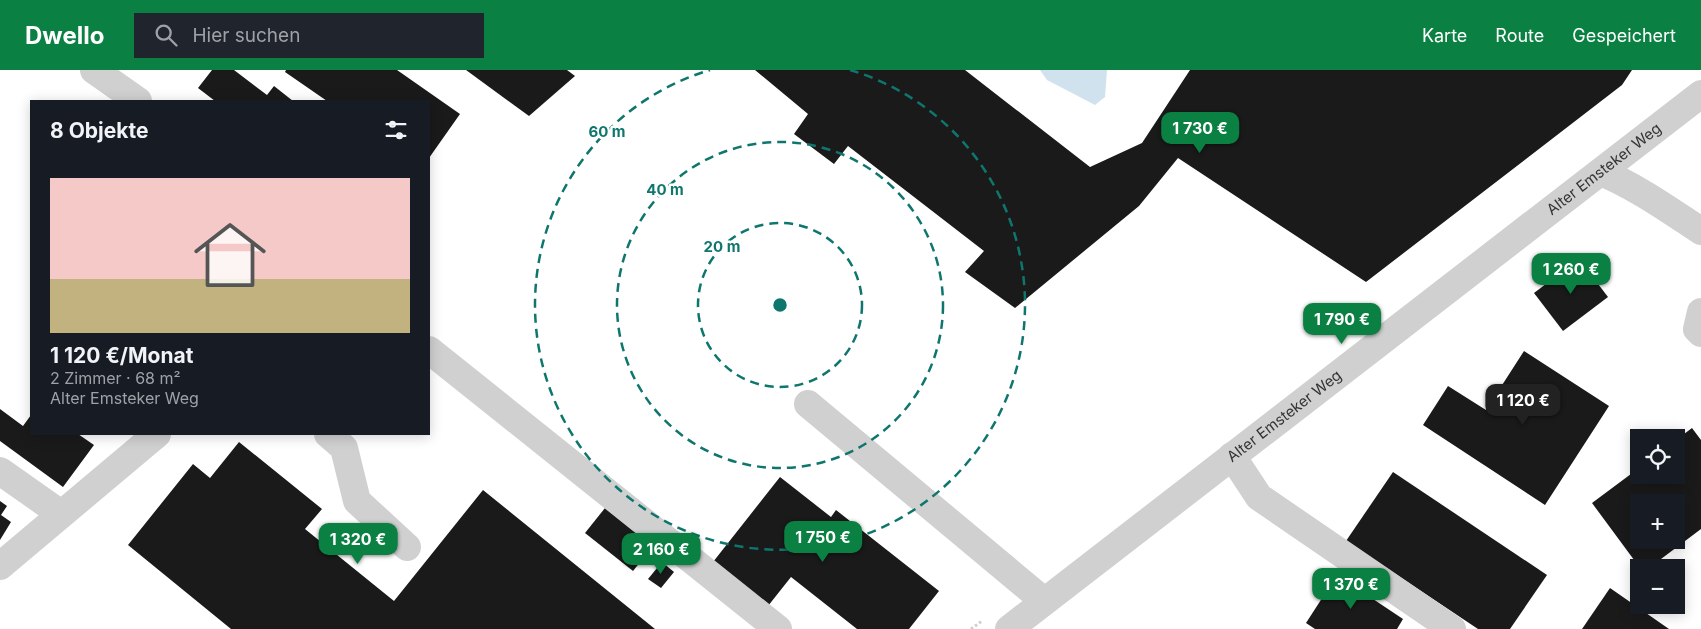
<!DOCTYPE html>
<html lang="de">
<head>
<meta charset="utf-8">
<style>
  :root { --surface:#171b24; --page:#20242c; --text:#f1f3f6; --muted:#9ea1a6; --line:#363941; --accent:#0b8043 }
  body { margin:0; font-family:Inter,sans-serif; background:var(--page); color:var(--text); height:100vh; display:flex; flex-direction:column; font-size:19px; white-space:nowrap }
  * { box-sizing:border-box; margin:0 }
  p { font-size:16px; color:var(--muted) }
  .icon { flex:none; width:28px; height:28px; fill:none; stroke:currentColor; stroke-width:2; stroke-linecap:round; stroke-linejoin:round }
  .map { position:relative; flex:1; overflow:hidden }
  .panel { position:absolute; left:30px; top:30px; width:400px; height:335px; display:flex; flex-direction:column; background:var(--surface); border-radius:0px; box-shadow:0 2px 12px #0003 }
  .panel>* { flex:none }
  .controls { position:absolute; left:1630px; top:359px; display:grid; gap:10px }
  .controls a { display:grid; place-items:center; width:55px; height:55px; border-radius:0px; background:var(--surface); box-shadow:0 2px 12px #0003; font-size:25px }
  .price { position:absolute; translate:-50% -42px; padding:0 11px; border-radius:10px; background:var(--accent); color:#fff; font-size:16px; line-height:32px; filter:drop-shadow(0 1px 2px #0008) }
  .price::after { content:''; position:absolute; left:50%; top:30px; width:15px; height:11px; margin-left:-8px; background:inherit; clip-path:polygon(0 0,100% 0,50% 100%) }
  .price.active { background:#222; color:#fff }
  ul { padding:0; list-style:none }
  li { display:grid; align-content:center; gap:10px; height:265px; padding:0 20px }
  li+li { border-top:1px solid var(--line) }
  li span { display:grid; place-items:center; height:155px; border-radius:0px; color:#555 }
  li>.icon { margin-inline-start:auto }
  span .icon { width:90px; height:90px; fill:#fffc; stroke-width:1 }
  li b { font-size:21px }
  h2 { display:flex; justify-content:space-between; align-items:center; height:60px; padding:0 20px; font-size:21px }
  header { display:flex; align-items:center; gap:30px; box-sizing:border-box; height:70px; padding:0 25px; background:var(--accent); color:#fff }
  header strong { font-size:24px }
  nav { display:flex; gap:28px; margin-inline-start:auto; font-size:18px }
  .search { width:350px; height:45px; background:var(--page); display:flex; align-items:center; gap:12px; box-sizing:border-box; padding:0 18px; border-radius:0px; color:var(--muted); font-size:19px }
  .map>svg:first-child { display:block }
  .water { fill:#cfe2ee }
  .building { fill:#1a1a1a; fill-rule:evenodd }
  .lines { fill:none; stroke-linecap:round; stroke-linejoin:round }
  .path { stroke:#cdcdcd; stroke-width:3; stroke-dasharray:2.5 2.5; stroke-linecap:butt }
  .minor { stroke:#d0d0d0; stroke-width:28 }
  .ring { fill:none; stroke:#0f766e; stroke-width:2.5; stroke-dasharray:9 6 }
  .labels { text-anchor:middle; stroke-width:5; stroke-linejoin:round; paint-order:stroke }
  .street-label { font-size:15px; fill:#333; stroke:#fff }
  .centre { fill:#0f766e; stroke:#fff; stroke-width:2.5 }
  .ring-label { font-size:15px; text-anchor:middle; font-weight:bold; fill:#0f766e; stroke:#fff; stroke-width:5; stroke-linejoin:round; paint-order:stroke }
</style>
</head>
<body>
<header>
<strong>Dwello</strong>
<div class="search"><svg class="icon" aria-label="search" viewBox="0 0 24 24"><circle cx="10" cy="10" r="6"/><path d="M15 15l6 6"/></svg>Hier suchen</div>
<nav><a>Karte</a><a>Route</a><a>Gespeichert</a></nav>
</header>
<div class="map">
<svg width="1701" height="559" viewBox="0 0 1701 559">
  <rect width="100%" height="100%" fill="#fff"/>
  <polygon class="water" points="1040,0 1107,0 1105,27 1095,35 1047,10"/>
  <g class="building">
    <polygon points="212,0 234,0 267,25 274,16 293,31 215,31 198,18"/>
    <polygon points="286,0 397,0 460,44 429,88 429,31 327,31 285,2"/>
    <polygon points="466,0 567,0 575,6 529,46"/>
    <polygon points="755,0 965,0 1090,97 1142,73 1190,0 1632,0 1622,15 1366,212 1178,88 1139,136 1015,238 965,202 984,181 848,76 834,94 794,64 808,44"/>
    <polygon points="1579,189 1608,227 1563,261 1534,223"/>
    <polygon points="1524,281 1609,336 1545,435 1423,355 1448,316 1486,340"/>
    <polygon points="0,339 23,356 31,345 31,364 78,364 94,375 63,417 0,371"/>
    <path d="M1692,358L1701,370V459L1649,498H1640L1592,433L1639,398V405H1676V370ZM1639,432H1676V470H1639Z"/>
    <polygon points="239,372 322,439 305,459 394,531 483,420 655,559 231,559 128,475 193,394 210,408"/>
    <polygon points="1393,402 1547,505 1510,559 1478,559 1346,471"/>
    <polygon points="780,407 831,447 836,440 939,521 909,559 857,559 791,507 768,536 713,492"/>
    <polygon points="0,431 7,436 1,445 11,452 0,470"/>
    <polygon points="605,438 653,476 633,501 585,463"/>
    <polygon points="662,492 674,502 661,518 648,509"/>
    <polygon points="1337,505 1403,549 1397,559 1315,559 1306,553"/>
    <polygon points="1610,518 1669,559 1582,559"/>
  </g>
  <g class="lines">
    <polyline class="path" points="971,559 982,551"/>
    <g class="minor">
      <polyline points="94,0 138,31"/>
      <path d="M1601,102C1637,117 1669,140 1701,161"/>
      <polyline points="1701,242 1697,259 1701,263"/>
      <polyline points="429,280 778,559"/>
      <polyline points="808,334 1044,531"/>
      <polyline points="328,364 344,378 357,431 407,477"/>
      <polyline points="1232,386 1259,427 1452,559"/>
      <polyline points="0,401 61,444"/>
      <polyline points="0,496 157,364"/>
      <path id="s1" d="M1009,559L1701,24"/>
    </g>
  </g>
  <g class="ring">
    <circle cx="780" cy="235" r="82"/>
    <circle cx="780" cy="235" r="163"/>
    <path d="M850 0A245 245 0 1 1 710 0"/>
  </g>
  <g class="labels">
    <g class="street-label">
      <text dy="5" stroke="none"><textPath href="#s1" startOffset="752">Alter Emsteker Weg</textPath></text>
      <text dy="5" stroke="none"><textPath href="#s1" startOffset="348">Alter Emsteker Weg</textPath></text>
    </g>
  </g>
  <circle cx="780" cy="235" r="8" class="centre"/>
  <g class="ring-label">
    <text x="607" y="67">60 m</text>
    <text x="665" y="125">40 m</text>
    <text x="722" y="182">20 m</text>
  </g>
</svg>
<div class="controls">
<a><svg class="icon" aria-label="locate" viewBox="0 0 24 24"><circle cx="12" cy="12" r="6"/><path d="M12 2v4M12 18v4M2 12h4M18 12h4"/></svg></a>
<a>+</a>
<a>−</a>
</div>
<b class="price" style="left:1200px;top:84px">1 730 €</b>
<b class="price" style="left:1571px;top:225px">1 260 €</b>
<b class="price" style="left:1342px;top:275px">1 790 €</b>
<b class="price active" style="left:1523px;top:356px">1 120 €</b>
<b class="price" style="left:823px;top:493px">1 750 €</b>
<b class="price" style="left:358px;top:495px">1 320 €</b>
<b class="price" style="left:661px;top:505px">2 160 €</b>
<b class="price" style="left:1351px;top:540px">1 370 €</b>
<section class="panel">
<h2>8 Objekte<svg class="icon" aria-label="filters" viewBox="0 0 24 24"><path d="M4 7h16M4 17h16"/><circle cx="9" cy="7" r="2"/><circle cx="15" cy="17" r="2"/></svg></h2>
<ul>
<li><span style="background:linear-gradient(#f6c9c9 65%,#c2b280 0)"><svg class="icon" aria-label="home" viewBox="0 0 24 24"><path d="M3 11l9-7 9 7M6 9v11h12V9"/></svg></span><div><b>1 120 €/Monat</b><p>2 Zimmer · 68 m²</p><p>Alter Emsteker Weg</p></div></li>
</ul>
</section>
</div>
</body>
</html>
